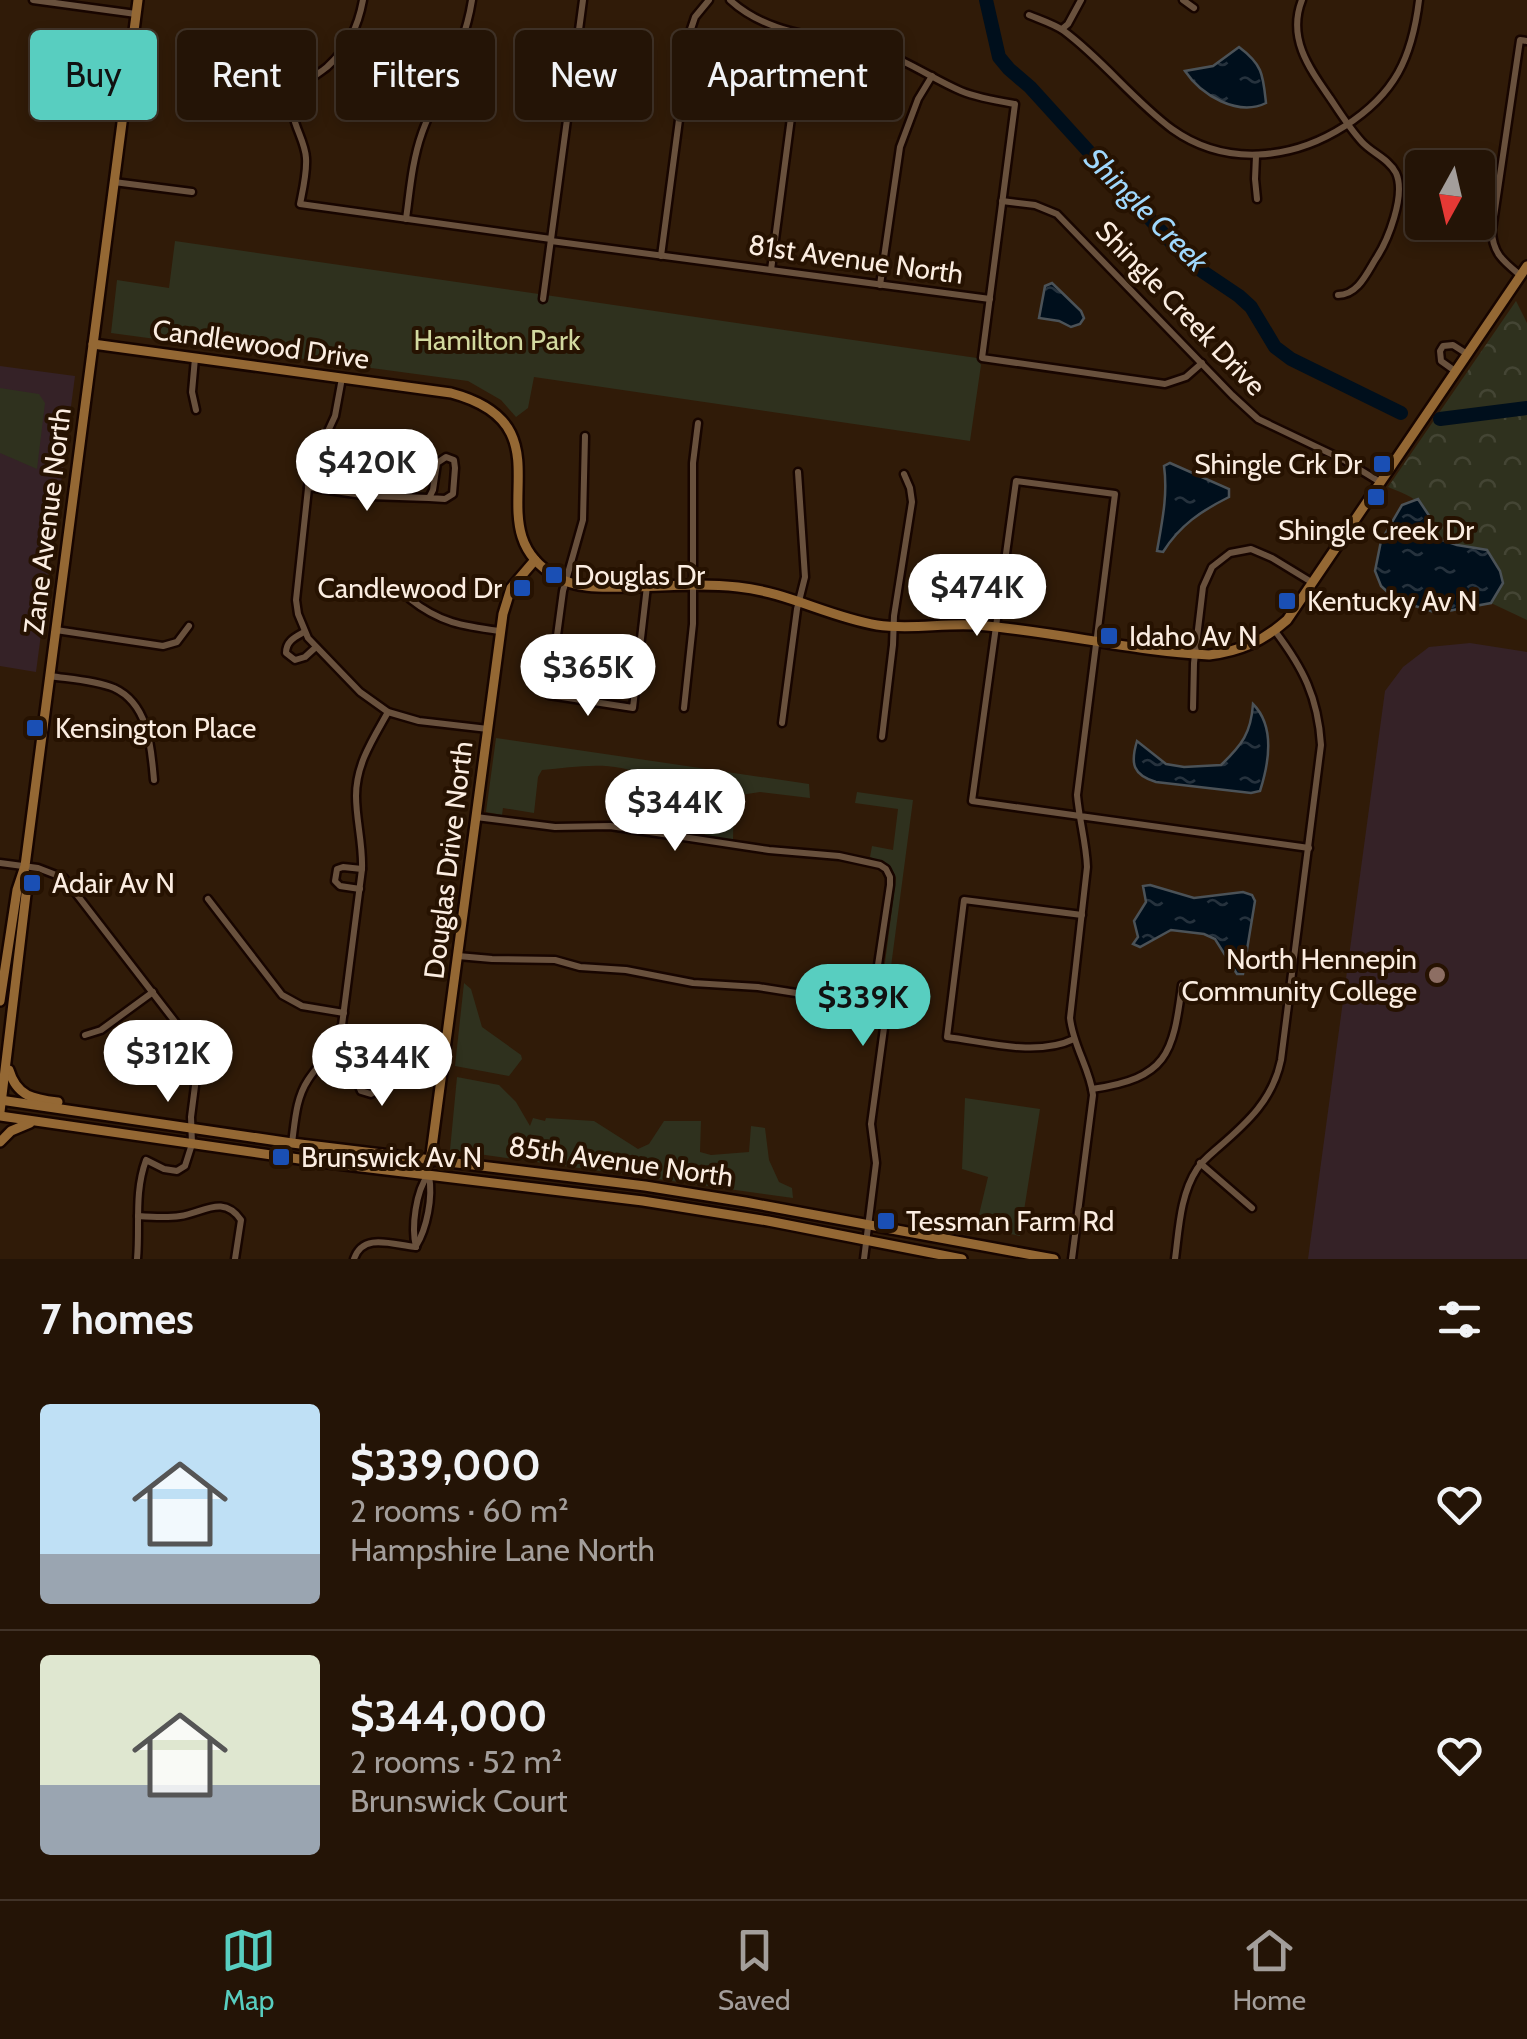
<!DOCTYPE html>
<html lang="en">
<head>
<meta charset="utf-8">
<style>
  :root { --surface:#241406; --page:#2c1d10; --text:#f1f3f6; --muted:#a39e9b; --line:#413328; --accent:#58cec0 }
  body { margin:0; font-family:Cabin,sans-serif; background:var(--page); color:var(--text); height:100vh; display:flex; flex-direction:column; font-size:38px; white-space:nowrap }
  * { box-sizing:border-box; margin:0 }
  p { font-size:32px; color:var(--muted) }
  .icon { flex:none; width:55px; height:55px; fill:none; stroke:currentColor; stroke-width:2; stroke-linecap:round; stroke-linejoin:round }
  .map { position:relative; height:1259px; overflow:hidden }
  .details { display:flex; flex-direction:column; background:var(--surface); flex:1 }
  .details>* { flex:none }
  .hud { position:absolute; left:30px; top:30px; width:1000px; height:90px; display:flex; gap:20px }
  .needle { width:65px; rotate:188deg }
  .buttons { position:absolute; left:1405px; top:150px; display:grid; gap:20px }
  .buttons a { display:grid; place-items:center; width:90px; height:90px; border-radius:10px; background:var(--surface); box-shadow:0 5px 15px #0003,0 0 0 2px var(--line); font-size:50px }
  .price { position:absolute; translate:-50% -85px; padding:0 22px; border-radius:35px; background:#fff; color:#222; font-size:32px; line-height:65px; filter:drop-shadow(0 2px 5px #0008) }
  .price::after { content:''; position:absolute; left:50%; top:60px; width:30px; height:22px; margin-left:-15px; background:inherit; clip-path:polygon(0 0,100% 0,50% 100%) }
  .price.active { background:var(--accent); color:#111 }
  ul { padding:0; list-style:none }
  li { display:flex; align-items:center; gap:30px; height:250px; padding:0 40px }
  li+li { border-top:2px solid var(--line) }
  li span { display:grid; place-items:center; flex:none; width:280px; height:200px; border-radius:10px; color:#555 }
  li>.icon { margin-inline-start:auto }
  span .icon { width:120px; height:120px; fill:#fffc; stroke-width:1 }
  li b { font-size:42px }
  h2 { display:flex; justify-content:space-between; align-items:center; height:120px; padding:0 40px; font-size:42px }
  .pill { padding:0 35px; border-radius:10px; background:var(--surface); box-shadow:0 5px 15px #0003,0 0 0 2px var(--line); font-size:35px; line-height:90px }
  .pill.active { background:var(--accent); color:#111 }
  .tab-bar { display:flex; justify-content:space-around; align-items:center; height:140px; border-top:2px solid var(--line); background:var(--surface); font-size:28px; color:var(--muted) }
  .tab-bar a { display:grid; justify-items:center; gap:5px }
  .tab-bar .active { color:var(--accent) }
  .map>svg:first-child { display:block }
  .education { fill:#352227 }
  .green { fill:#2f311e }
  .forest { fill:url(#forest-crowns) }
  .water { fill:url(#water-ripples); stroke:#4b5257; stroke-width:2.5 }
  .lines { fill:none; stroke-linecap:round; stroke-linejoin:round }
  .river { stroke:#000f1c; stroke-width:14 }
  .street-casing { stroke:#170500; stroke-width:11 }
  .secondary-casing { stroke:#170500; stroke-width:14 }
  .street { stroke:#69513d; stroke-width:6 }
  .secondary { stroke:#946834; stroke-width:9 }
  .transit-dot { fill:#1a4fb4; stroke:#261201; stroke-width:4 }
  .education-dot { fill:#8d6e63; stroke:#261201; stroke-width:4 }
  .labels { text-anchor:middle; stroke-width:8; stroke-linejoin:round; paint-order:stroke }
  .street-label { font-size:28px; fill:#fbede1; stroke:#261201 }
  .park-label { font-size:28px; fill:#d2d99f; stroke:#261201 }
  .poi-label { font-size:28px; fill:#fbede1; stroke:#261201; text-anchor:start }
  .water-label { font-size:30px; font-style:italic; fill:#a0d8fd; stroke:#261201 }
</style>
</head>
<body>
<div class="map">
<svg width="1527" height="1259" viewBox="0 0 1527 1259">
  <defs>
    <pattern id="forest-crowns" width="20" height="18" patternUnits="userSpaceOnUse" patternTransform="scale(2.5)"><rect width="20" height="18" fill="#2f311e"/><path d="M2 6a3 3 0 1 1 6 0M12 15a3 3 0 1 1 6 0" fill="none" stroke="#444534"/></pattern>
    <pattern id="water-ripples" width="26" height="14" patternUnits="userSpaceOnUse" patternTransform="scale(2.5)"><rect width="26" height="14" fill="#000f1c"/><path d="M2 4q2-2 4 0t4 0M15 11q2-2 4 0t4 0" fill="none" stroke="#26323d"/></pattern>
  </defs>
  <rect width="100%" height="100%" fill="#301b08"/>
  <g class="education">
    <polygon points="0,366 75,376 36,672 0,666"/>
    <polygon points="1470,643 1527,652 1527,1259 1308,1259 1385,691 1403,667 1429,647"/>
  </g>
  <g class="green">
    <polygon points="175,241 977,358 981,365 970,441 534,377 528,408 516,417 501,400 468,381 111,333 117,280 169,288"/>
    <polygon points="0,388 39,394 45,403 37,469 0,453"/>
    <path d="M496,738L809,784L810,798L760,792L734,796L733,840L704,836C716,818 726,784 698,777C684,774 670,779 659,778C646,776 634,770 621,768C595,763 568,768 542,770L538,777L534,813L503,808L502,815L486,812Z"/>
    <polygon points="857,792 913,800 885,1012 880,1001 896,878 890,866 870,857 872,846 893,850 898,809 855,803"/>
    <polygon points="464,983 471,989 482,1027 521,1055 522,1059 509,1076 455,1066"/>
    <polygon points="457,1077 499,1085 516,1102 530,1126 533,1118 545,1121 546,1118 594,1121 638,1149 649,1144 664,1121 701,1121 700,1152 711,1155 749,1152 751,1126 765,1128 769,1160 779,1182 792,1188 793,1198 450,1150"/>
    <polygon points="965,1098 1040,1109 1020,1236 976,1227 988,1177 962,1169"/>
  </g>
  <path class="forest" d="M1516,301L1527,323V620L1491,603L1503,583L1487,551L1457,545L1433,537C1428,503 1418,499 1388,487Z"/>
  <g class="water">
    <path d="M1239,47C1263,65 1263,75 1266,103C1238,117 1201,95 1185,71L1213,66Z"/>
    <polygon points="1052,283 1081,311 1084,318 1080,324 1071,327 1059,321 1039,318 1045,286"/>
    <path d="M1170,463L1229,489V497C1201,511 1180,525 1163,552L1157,551C1162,522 1168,495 1164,466Z"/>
    <polygon points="1418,499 1430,517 1433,537 1457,545 1487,550 1500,571 1503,583 1491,603 1437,613 1396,600 1381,586 1375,571 1381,541 1402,505"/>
    <path d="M1253,704C1275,726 1269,763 1260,791L1251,793L1156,782C1133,775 1130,764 1137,741L1166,764L1184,767L1221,765C1242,745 1251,733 1253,704Z"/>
    <polygon points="1150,885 1194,898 1243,892 1252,895 1255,901 1243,974 1237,974 1215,939 1204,934 1171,930 1140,947 1133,944 1138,937 1134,921 1146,902 1143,886"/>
  </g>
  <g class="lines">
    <g class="river">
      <polyline points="986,0 999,57 1009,69 1030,87 1190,263 1239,296 1251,307 1275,347 1291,359 1401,413"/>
      <polyline points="1440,419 1527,408"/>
    </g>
    <g class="street-casing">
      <g id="street">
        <polyline points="33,0 136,14"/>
        <path d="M363,0C358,27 348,48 327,67C316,76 299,84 294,98C287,118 305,138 306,158C307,173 303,189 300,204L551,239"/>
        <path d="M730,0C772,39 832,35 884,53C911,63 935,80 961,91C978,98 997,101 1015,104L982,358L1165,384L1186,377L1202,363"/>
        <polyline points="1183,0 1194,8"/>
        <path d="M1302,0C1287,38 1309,68 1330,98C1340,113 1350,129 1362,142C1372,153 1389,159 1396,173C1406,195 1388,241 1375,260C1366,275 1357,295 1338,295"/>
        <path d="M1029,15C1041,20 1054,24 1064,31C1103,60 1133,100 1172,129C1225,167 1292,160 1345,126C1395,94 1412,58 1419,0"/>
        <polyline points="1062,29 1068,24 1081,0"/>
        <polyline points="1256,156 1255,179 1257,199"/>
        <polyline points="114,182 192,192"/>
        <polyline points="1002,201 1035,205 1057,214 1232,395 1258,419 1344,460 1380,482"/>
        <path d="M406,219C410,190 412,161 422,133C439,86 464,52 472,0"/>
        <polyline points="551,241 990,299"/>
        <polyline points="661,256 691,29 695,17 709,0"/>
        <polyline points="771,270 802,34"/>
        <path d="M1520,275C1504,262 1492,253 1492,230L1520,40L1527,41"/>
        <polyline points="880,285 900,147 918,99 932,76"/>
        <polyline points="543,299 583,0"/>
        <polyline points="195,358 192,392 196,410"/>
        <polyline points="1455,371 1441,361 1440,351 1443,346 1453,345 1467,354"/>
        <polyline points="342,378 335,416 312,466 309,479 296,600 298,614 308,638 360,692 388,712 419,721 488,729"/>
        <polyline points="585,436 583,520 563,591 549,695 633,708 647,586"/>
        <polyline points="308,487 369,496 429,498 433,490 437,463 446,457 454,460 455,468 453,494 445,499 429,498"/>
        <path d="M410,599C440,623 463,626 500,631"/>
        <polyline points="56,630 163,646 177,642 189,626"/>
        <path d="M304,632C295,637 286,641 286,653L295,660L305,657L316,647"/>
        <path d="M50,676C70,679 94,680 114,688C149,704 151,747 154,780"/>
        <polyline points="684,708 693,624 693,463 698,423"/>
        <polyline points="1193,708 1194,663 1203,587 1212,567 1230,553 1251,549 1272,558 1313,583"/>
        <polyline points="782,723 797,609 805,577 798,472"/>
        <polyline points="882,737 893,645 894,616 912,502 910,488 904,474"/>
        <polyline points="476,817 555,827 610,826 769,850 839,856 880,865 886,869 890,877 890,885 872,1005 883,1020 884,1028 871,1124 876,1163 864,1259"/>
        <path d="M0,863L38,868L64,878L183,1032L194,1054L196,1078L191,1117L192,1144L185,1166L177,1171L164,1169L146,1160C134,1193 140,1225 137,1259"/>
        <polyline points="360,889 340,886 335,881 337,869 343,867 362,869"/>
        <polyline points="208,899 282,995 302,1006 344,1013"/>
        <polyline points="458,956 492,959 555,960 580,967 626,970 693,983 758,987 872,1005"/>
        <polyline points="85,1035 101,1030 153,992"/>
        <path d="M1074,1039C1036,1057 987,1042 947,1037L964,900L1082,915"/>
        <path d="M332,1052L361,1074L358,1084L361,1091L371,1094L378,1090L380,1079C376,1071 369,1069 361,1074"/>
        <path d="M1092,1089C1167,1078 1173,1055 1182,985"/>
        <path d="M292,1143C295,1121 296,1098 308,1080C319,1063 333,1052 341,1033L362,869C363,844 356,820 356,796C356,764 373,739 388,712"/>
        <polyline points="1200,1163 1252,1208"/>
        <path d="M138,1216C152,1217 167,1218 180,1216C203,1213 223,1194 241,1220L235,1259"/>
        <path d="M416,1246C427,1228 433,1197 429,1176"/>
        <path d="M416,1247C411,1227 416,1191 428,1175"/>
        <path d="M354,1259C363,1232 393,1245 416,1247"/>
        <path d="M1072,1259L1093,1095C1090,1069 1073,1046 1070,1018L1087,867C1086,842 1079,819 1077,795L1115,494L1016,481L972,801L1309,848"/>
        <path d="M1175,1259C1179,1229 1180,1195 1197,1169C1203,1160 1211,1154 1219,1147C1248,1122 1273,1099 1281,1060L1321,745C1318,697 1303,668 1275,631"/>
      </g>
    </g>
    <g class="secondary-casing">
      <g id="secondary">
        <path d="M93,344L451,393C578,427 468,528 557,577C580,590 606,587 632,587C667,586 703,583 738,587C787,592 829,617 877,625C910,630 942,623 975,625C1054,631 1131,651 1209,655C1241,651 1263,641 1287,620L1527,266"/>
        <polyline points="0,1001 17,890 25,866 138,0"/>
        <path d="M9,1070C17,1097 34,1099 58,1102"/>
        <polyline points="0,1100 292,1143 645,1186 745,1202 1054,1259"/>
        <polyline points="0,1112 27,886 25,873"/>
        <polyline points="0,1116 320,1162 643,1201 768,1221 962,1259"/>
        <polyline points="0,1142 11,1131 30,1123"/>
        <polyline points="430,1162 503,614 511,588 535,560"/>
      </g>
    </g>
    <use href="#street" class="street"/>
    <use href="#secondary" class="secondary"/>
  </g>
  <g class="transit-dot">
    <rect x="1372" y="454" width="20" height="20" rx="5"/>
    <rect x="1366" y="487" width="20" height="20" rx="5"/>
    <rect x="544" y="565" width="20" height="20" rx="5"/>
    <rect x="512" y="578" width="20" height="20" rx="5"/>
    <rect x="1277" y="591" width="20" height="20" rx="5"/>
    <rect x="1099" y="626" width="20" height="20" rx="5"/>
    <rect x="25" y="718" width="20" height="20" rx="5"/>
    <rect x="22" y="873" width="20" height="20" rx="5"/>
    <rect x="271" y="1147" width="20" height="20" rx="5"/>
    <rect x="876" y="1211" width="20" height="20" rx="5"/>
  </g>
  <circle class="education-dot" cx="1437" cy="975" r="10"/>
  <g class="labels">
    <g class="street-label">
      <text transform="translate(856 259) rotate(8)" y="10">81st Avenue North</text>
      <text transform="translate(1181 308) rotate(46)" y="10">Shingle Creek Drive</text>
      <text transform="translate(261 344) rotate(8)" y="10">Candlewood Drive</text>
      <text transform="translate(47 521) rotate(-83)" y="10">Zane Avenue North</text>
      <text transform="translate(448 860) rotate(-83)" y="10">Douglas Drive North</text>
      <text transform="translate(621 1161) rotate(8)" y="10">85th Avenue North</text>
    </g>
    <g class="park-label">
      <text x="497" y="350">Hamilton Park</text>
    </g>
    <g class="poi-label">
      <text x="1362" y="474" text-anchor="end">Shingle Crk Dr</text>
      <text x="1376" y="540" text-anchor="middle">Shingle Creek Dr</text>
      <text x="574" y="585">Douglas Dr</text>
      <text x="502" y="598" text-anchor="end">Candlewood Dr</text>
      <text x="1307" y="611">Kentucky Av N</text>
      <text x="1129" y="646">Idaho Av N</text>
      <text x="55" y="738">Kensington Place</text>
      <text x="52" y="893">Adair Av N</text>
      <text x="1417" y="969" text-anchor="end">North Hennepin<tspan x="1417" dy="32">Community College</tspan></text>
      <text x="301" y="1167">Brunswick Av N</text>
      <text x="906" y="1231">Tessman Farm Rd</text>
    </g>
    <g class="water-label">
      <text transform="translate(1146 210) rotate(45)" y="10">Shingle Creek</text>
    </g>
  </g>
</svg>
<div class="buttons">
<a><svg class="needle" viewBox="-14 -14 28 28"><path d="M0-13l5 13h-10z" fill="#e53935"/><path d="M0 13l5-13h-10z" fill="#a39e9b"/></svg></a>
</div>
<b class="price" style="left:367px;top:514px">$420K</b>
<b class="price" style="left:977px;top:639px">$474K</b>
<b class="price" style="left:588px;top:719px">$365K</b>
<b class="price" style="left:675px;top:854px">$344K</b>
<b class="price active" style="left:863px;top:1049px">$339K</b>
<b class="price" style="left:168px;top:1105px">$312K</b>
<b class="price" style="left:382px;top:1109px">$344K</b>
<div class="hud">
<a class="pill active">Buy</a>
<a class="pill">Rent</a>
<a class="pill">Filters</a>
<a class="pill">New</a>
<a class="pill">Apartment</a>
</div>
</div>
<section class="details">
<h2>7 homes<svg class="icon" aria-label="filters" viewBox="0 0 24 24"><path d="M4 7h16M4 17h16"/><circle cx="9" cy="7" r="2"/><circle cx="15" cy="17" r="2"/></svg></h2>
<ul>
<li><span style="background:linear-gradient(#bfe0f5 75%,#9aa5b1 0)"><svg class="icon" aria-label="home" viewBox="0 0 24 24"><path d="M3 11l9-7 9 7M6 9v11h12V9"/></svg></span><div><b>$339,000</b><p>2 rooms · 60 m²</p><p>Hampshire Lane North</p></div><svg class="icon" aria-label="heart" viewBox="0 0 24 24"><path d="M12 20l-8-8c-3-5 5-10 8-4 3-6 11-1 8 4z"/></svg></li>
<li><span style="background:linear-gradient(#dfe7d0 65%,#9aa5b1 0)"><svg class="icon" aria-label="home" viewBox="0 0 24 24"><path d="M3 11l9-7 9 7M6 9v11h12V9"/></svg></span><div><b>$344,000</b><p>2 rooms · 52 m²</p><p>Brunswick Court</p></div><svg class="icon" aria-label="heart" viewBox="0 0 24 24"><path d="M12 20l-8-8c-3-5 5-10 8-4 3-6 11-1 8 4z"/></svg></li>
</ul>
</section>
<nav class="tab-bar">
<a class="active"><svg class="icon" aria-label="map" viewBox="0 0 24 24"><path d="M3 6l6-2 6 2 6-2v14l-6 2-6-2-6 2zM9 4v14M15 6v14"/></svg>Map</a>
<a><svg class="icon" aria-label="saved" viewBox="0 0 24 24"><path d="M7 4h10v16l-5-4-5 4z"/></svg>Saved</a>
<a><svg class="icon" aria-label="home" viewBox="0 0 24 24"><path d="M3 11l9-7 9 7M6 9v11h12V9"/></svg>Home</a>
</nav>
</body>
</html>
